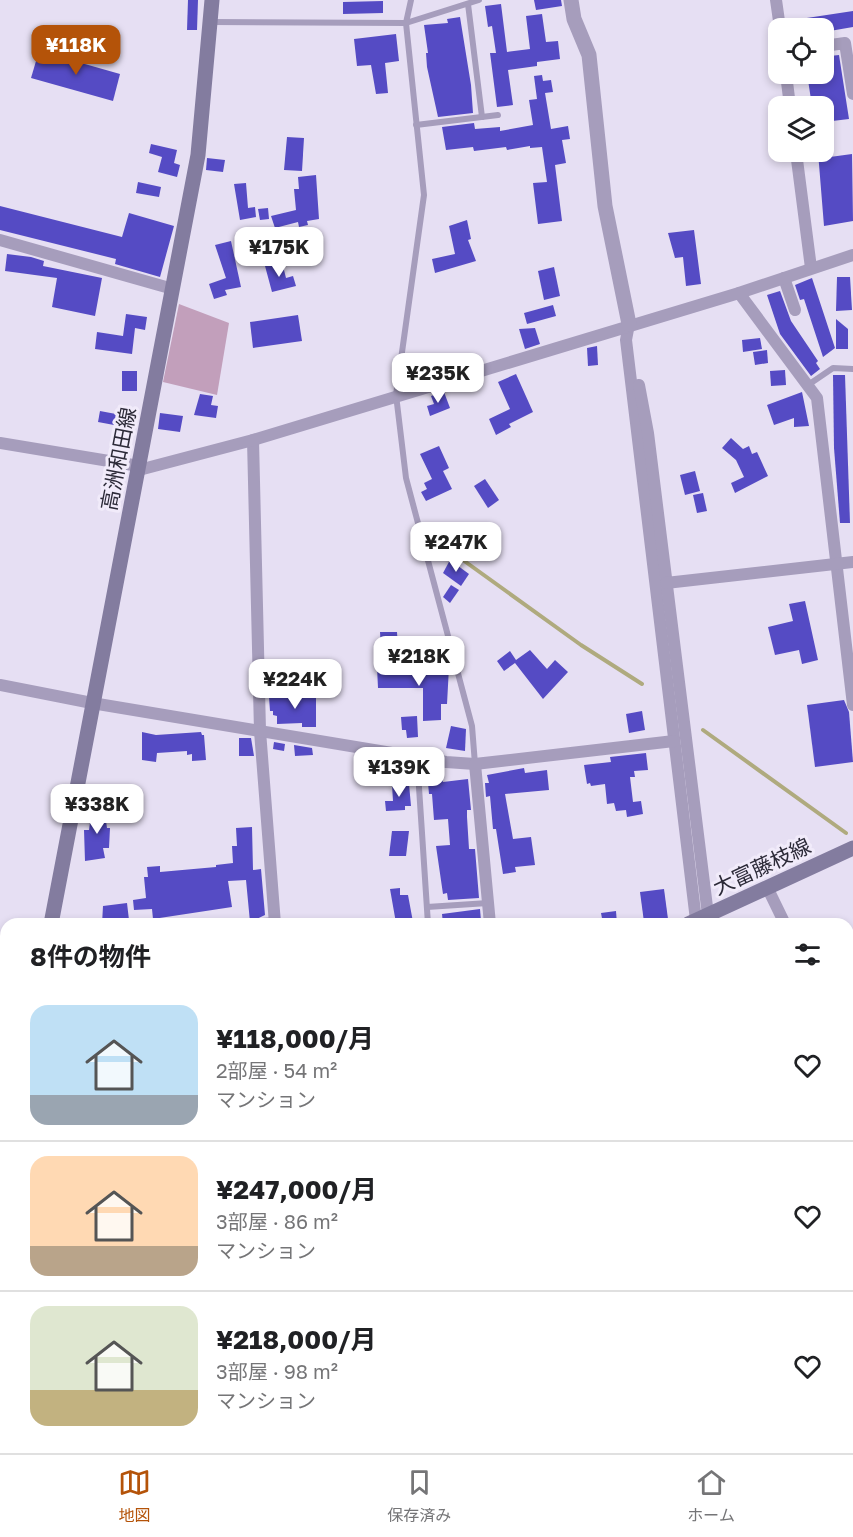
<!DOCTYPE html>
<html lang="ja">
<head>
<meta charset="utf-8">
<style>
  :root { --surface:#fff; --page:#f6f6f6; --text:#202124; --muted:#757577; --line:#e0e0e0; --accent:#b45309 }
  body { margin:0; font-family:"Golos Text","Noto Sans JP",sans-serif; background:var(--page); color:var(--text); height:100vh; display:flex; flex-direction:column; font-size:22px; white-space:nowrap }
  * { box-sizing:border-box; margin:0 }
  p { font-size:20px; color:var(--muted) }
  .icon { flex:none; width:33px; height:33px; fill:none; stroke:currentColor; stroke-width:2; stroke-linecap:round; stroke-linejoin:round }
  .map { position:relative; flex:1; overflow:hidden }
  .sheet { position:absolute; left:0px; top:918px; width:854px; height:536px; display:flex; flex-direction:column; background:var(--surface); border-radius:18px 18px 0 0; box-shadow:0 3px 9px #0003 }
  .sheet>* { flex:none }
  .tools { position:absolute; left:768px; top:18px; display:grid; gap:12px }
  .tools a { display:grid; place-items:center; width:66px; height:66px; border-radius:12px; background:var(--surface); box-shadow:0 3px 9px #0003; font-size:30px }
  .price { position:absolute; translate:-50% -51px; padding:0 14px; border-radius:12px; background:#fff; color:#222; font-size:20px; line-height:39px; filter:drop-shadow(0 2px 3px #0008) }
  .price::after { content:''; position:absolute; left:50%; top:36px; width:18px; height:14px; margin-left:-9px; background:inherit; clip-path:polygon(0 0,100% 0,50% 100%) }
  .price.current { background:var(--accent); color:#fff }
  ul { padding:0; list-style:none }
  li { display:flex; align-items:center; gap:18px; height:150px; padding:0 30px }
  li+li { border-top:2px solid var(--line) }
  li span { display:grid; place-items:center; flex:none; width:168px; height:120px; border-radius:18px; color:#555 }
  li>.icon { margin-inline-start:auto }
  span .icon { width:72px; height:72px; fill:#fffc; stroke-width:1 }
  li b { font-size:26px }
  h2 { display:flex; justify-content:space-between; align-items:center; height:72px; padding:0 30px; font-size:26px }
  .tab-bar { display:flex; justify-content:space-around; align-items:center; height:84px; border-top:2px solid var(--line); background:var(--surface); font-size:16px; color:var(--muted) }
  .tab-bar a { display:grid; justify-items:center; gap:3px }
  .tab-bar .current { color:var(--accent) }
  .map>svg:first-child { display:block }
  .green { fill:#c29fbb }
  .lines { fill:none; stroke-linecap:round; stroke-linejoin:round }
  .stream { stroke:#afaa7e; stroke-width:4 }
  .building { fill:#554bc4 }
  .service { stroke:#a69dbc; stroke-width:6 }
  .minor { stroke:#a69dbc; stroke-width:12 }
  .tertiary { stroke:#a69dbc; stroke-width:15 }
  .secondary { stroke:#837c9f; stroke-width:15 }
  .labels { text-anchor:middle; stroke-width:6; stroke-linejoin:round; paint-order:stroke }
  .street-label { font-size:21px; fill:#2c2a38; stroke:#f1ebfa }
</style>
</head>
<body>
<div class="map">
<svg width="853" height="1453" viewBox="0 0 853 1453">
  <rect width="100%" height="100%" fill="#e6dff3"/>
  <g class="green">
    <polygon points="179,304 229,323 217,395 163,382"/>
    <polygon points="80,1448 174,1448 176,1453 82,1453"/>
  </g>
  <g class="lines">
    <g class="stream">
      <polyline points="424,532 581,645 642,684"/>
      <polyline points="703,730 846,833"/>
    </g>
  </g>
  <g class="building">
    <polygon points="188,0 198,0 197,30 187,30"/>
    <polygon points="534,0 561,0 562,6 536,10"/>
    <polygon points="383,1 383,13 343,14 343,2"/>
    <polygon points="501,4 507,52 530,49 526,16 542,14 546,42 558,41 560,59 537,62 537,66 508,70 513,105 497,107 490,53 496,53 492,26 488,27 485,6"/>
    <polygon points="853,11 853,27 824,32 824,28 788,28 787,21"/>
    <polygon points="460,17 471,85 473,113 438,117 427,67 426,53 428,53 424,25 448,23 447,19"/>
    <polygon points="396,34 399,61 385,63 388,93 376,94 371,65 357,66 354,39"/>
    <polygon points="39,51 120,74 113,101 31,78"/>
    <polygon points="839,55 849,119 824,122 824,106 812,106 808,80 833,77 830,56"/>
    <polygon points="542,75 543,81 551,80 553,92 545,93 551,129 568,126 570,139 562,140 566,163 555,165 562,221 538,224 533,183 547,182 542,147 530,148 530,146 507,150 506,147 474,151 473,147 446,150 442,127 474,123 475,129 500,127 500,131 533,125 529,100 537,99 534,76"/>
    <polygon points="287,137 304,138 302,171 284,170"/>
    <polygon points="151,144 177,150 174,163 180,165 177,177 158,172 162,157 149,153"/>
    <polygon points="818,152 830,152 830,157 852,154 853,221 824,226"/>
    <polygon points="207,158 225,160 223,172 206,170"/>
    <polygon points="316,175 319,219 307,221 308,225 299,227 298,222 275,228 271,216 296,210 294,189 299,189 298,177"/>
    <polygon points="138,182 161,187 159,197 136,193"/>
    <polygon points="246,183 248,208 255,207 256,217 240,220 234,184"/>
    <polygon points="0,206 122,237 129,213 174,226 160,277 115,264 116,259 0,230"/>
    <polygon points="268,208 269,219 260,220 258,209"/>
    <polygon points="467,220 471,239 468,240 476,261 435,273 432,259 455,254 449,226"/>
    <polygon points="694,230 701,284 686,286 683,257 675,258 668,233"/>
    <polygon points="231,241 241,287 225,290 227,295 214,299 209,284 226,278 215,245"/>
    <polygon points="7,254 31,257 44,261 43,266 102,278 95,316 52,307 57,278 5,271"/>
    <polygon points="282,262 286,278 293,276 296,286 272,292 265,266"/>
    <polygon points="554,267 560,296 544,300 538,271"/>
    <polygon points="837,277 850,277 852,310 836,311"/>
    <polygon points="812,278 835,348 823,357 804,299 800,300 795,285"/>
    <polygon points="780,291 791,321 818,361 816,363 820,369 811,376 780,334 767,295"/>
    <polygon points="553,305 556,316 527,324 524,313"/>
    <polygon points="126,314 147,317 145,330 135,328 132,354 95,349 97,332 123,336"/>
    <polygon points="298,315 302,341 253,348 250,322"/>
    <polygon points="836,319 848,329 848,349 836,349"/>
    <polygon points="535,328 540,344 525,349 519,329"/>
    <polygon points="760,338 762,349 743,352 742,340"/>
    <polygon points="597,346 598,365 588,366 587,348"/>
    <polygon points="767,350 768,363 755,365 753,352"/>
    <polygon points="785,370 786,385 771,386 770,371"/>
    <rect x="122" y="371" width="15" height="20"/>
    <polygon points="516,374 533,412 509,424 511,427 496,435 489,419 510,409 498,382"/>
    <polygon points="833,375 845,375 850,523 840,523 834,448"/>
    <polygon points="444,392 450,408 430,416 427,406 434,404 431,396"/>
    <polygon points="802,392 809,426 794,427 794,418 774,425 767,405"/>
    <polygon points="200,394 213,396 211,405 218,406 216,418 194,415"/>
    <polygon points="100,411 116,414 114,425 98,422"/>
    <polygon points="160,413 183,416 180,432 158,429"/>
    <polygon points="731,438 743,449 749,446 752,454 757,452 768,476 735,493 731,483 744,477 736,460 722,448"/>
    <polygon points="439,446 449,468 443,471 452,489 426,501 421,492 427,489 424,483 432,479 420,454"/>
    <polygon points="695,471 700,491 685,495 680,475"/>
    <polygon points="485,479 499,500 488,508 474,486"/>
    <polygon points="703,493 707,511 697,513 693,495"/>
    <polygon points="450,560 469,574 461,586 443,573"/>
    <polygon points="451,585 459,590 450,603 443,597"/>
    <polygon points="805,601 818,660 802,664 799,650 775,655 768,627 793,621 789,604"/>
    <polygon points="380,632 397,632 398,649 381,650"/>
    <polygon points="530,650 547,669 555,660 568,672 543,699 515,663 504,671 497,661 510,651 516,660"/>
    <polygon points="377,667 387,667 387,669 416,667 417,674 434,673 434,668 449,667 447,704 441,704 441,720 423,721 423,688 378,688"/>
    <polygon points="290,695 316,697 316,727 302,727 302,723 277,724 277,716 273,715 273,711 270,711 269,697"/>
    <polygon points="844,700 849,712 853,762 815,767 807,705"/>
    <polygon points="642,711 645,730 629,733 626,714"/>
    <polygon points="417,716 418,737 407,738 406,730 402,730 401,717"/>
    <polygon points="451,726 466,729 465,751 446,748"/>
    <polygon points="142,732 156,735 201,732 202,735 204,735 206,760 192,761 192,754 187,755 187,751 157,753 156,762 142,760"/>
    <polygon points="239,738 251,738 254,756 239,756"/>
    <polygon points="274,742 285,744 284,751 273,749"/>
    <polygon points="294,745 312,748 313,755 295,756"/>
    <polygon points="646,753 648,770 634,771 635,777 630,777 633,802 641,801 643,814 627,817 626,810 616,811 614,803 607,804 605,784 591,786 590,783 587,784 584,765 611,762 610,757"/>
    <polygon points="524,768 525,773 547,770 549,790 505,794 513,839 531,837 535,865 515,867 516,872 503,874 496,829 493,829 490,796 486,797 485,783 489,783 487,775"/>
    <polygon points="439,769 443,782 468,779 471,810 467,810 467,817 469,849 475,849 479,898 448,900 447,893 443,894 436,846 450,845 448,819 434,820 432,794 429,794 428,783 430,782 428,771"/>
    <polygon points="409,784 411,806 405,806 405,810 386,811 385,801 393,801 392,785"/>
    <polygon points="92,807 104,807 107,828 110,828 109,848 103,848 105,858 85,861 84,830 89,830"/>
    <polygon points="252,827 253,870 261,869 265,915 250,922 246,880 228,881 232,907 153,919 152,909 134,910 133,900 146,898 144,877 148,877 147,867 160,866 160,872 216,867 216,865 233,863 232,846 237,846 236,828"/>
    <polygon points="392,831 409,831 406,856 389,856"/>
    <polygon points="400,888 400,895 408,895 413,922 396,923 390,889"/>
    <polygon points="664,889 668,919 644,922 640,892"/>
    <polygon points="127,903 129,920 121,921 121,924 102,924 103,906"/>
    <polygon points="480,909 481,921 479,924 443,924 442,914"/>
    <polygon points="616,911 617,924 603,924 601,913"/>
  </g>
  <g class="lines">
    <g class="service">
      <polyline points="411,0 406,23 424,195 396,395 406,478 472,726 475,764"/>
      <polyline points="468,4 482,117"/>
      <polyline points="211,22 406,23 479,0"/>
      <polyline points="416,125 498,115"/>
      <polyline points="808,385 833,368 853,369"/>
      <polyline points="417,757 428,924"/>
      <polyline points="427,907 488,903"/>
    </g>
    <g class="minor">
      <polyline points="776,0 780,28"/>
      <polyline points="824,46 845,43 853,94"/>
      <polyline points="786,74 790,106"/>
      <polyline points="796,152 811,268"/>
      <polyline points="0,240 173,289"/>
      <polyline points="784,278 795,310"/>
      <polyline points="739,293 817,398 853,705"/>
      <polyline points="629,324 626,340 696,920"/>
      <polyline points="639,385 648,433 708,915"/>
      <polyline points="253,440 260,731 275,924"/>
      <polyline points="0,443 139,466"/>
      <polyline points="139,470 253,440 739,293 853,255"/>
      <polyline points="666,583 853,562"/>
      <polyline points="0,685 92,703 446,762 475,764 674,741"/>
      <polyline points="475,764 490,924"/>
      <polyline points="768,889 785,924"/>
      <polyline points="262,924 275,923"/>
      <polyline points="848,1116 853,1116"/>
      <polyline points="0,1133 6,1134"/>
      <polyline points="848,1426 853,1426"/>
      <polyline points="572,1448 577,1453"/>
      <polyline points="272,1453 278,1448"/>
      <polyline points="301,1453 307,1448"/>
      <polyline points="603,1453 606,1448"/>
      <polyline points="798,1453 798,1448"/>
    </g>
    <g class="tertiary">
      <polyline points="571,0 574,19 589,55 605,206 629,324"/>
      <polyline points="668,1453 669,1448"/>
      <polyline points="685,1453 686,1448"/>
    </g>
    <g class="secondary">
      <polyline points="51,924 198,155 212,0"/>
      <polyline points="688,924 853,848"/>
      <polyline points="0,1187 6,1156"/>
      <polyline points="0,1238 6,1237"/>
    </g>
  </g>
  <g class="labels">
    <g class="street-label">
      <text transform="translate(119 459) rotate(-79)" y="7">高洲和田線</text>
      <text transform="translate(762 867) rotate(-25)" y="7">大富藤枝線</text>
    </g>
  </g>
</svg>
<div class="tools">
<a><svg class="icon" aria-label="locate" viewBox="0 0 24 24"><circle cx="12" cy="12" r="6"/><path d="M12 2v4M12 18v4M2 12h4M18 12h4"/></svg></a>
<a><svg class="icon" aria-label="layers" viewBox="0 0 24 24"><path d="M12 4l9 5-9 5-9-5zM3 14l9 5 9-5"/></svg></a>
</div>
<b class="price current" style="left:76px;top:76px">¥118K</b>
<b class="price" style="left:279px;top:278px">¥175K</b>
<b class="price" style="left:438px;top:404px">¥235K</b>
<b class="price" style="left:456px;top:573px">¥247K</b>
<b class="price" style="left:419px;top:687px">¥218K</b>
<b class="price" style="left:295px;top:710px">¥224K</b>
<b class="price" style="left:399px;top:798px">¥139K</b>
<b class="price" style="left:97px;top:835px">¥338K</b>
<section class="sheet">
<h2>8件の物件<svg class="icon" aria-label="filters" viewBox="0 0 24 24"><path d="M4 7h16M4 17h16"/><circle cx="9" cy="7" r="2"/><circle cx="15" cy="17" r="2"/></svg></h2>
<ul>
<li><span style="background:linear-gradient(#bfe0f5 75%,#9aa5b1 0)"><svg class="icon" aria-label="home" viewBox="0 0 24 24"><path d="M3 11l9-7 9 7M6 9v11h12V9"/></svg></span><div><b>¥118,000/月</b><p>2部屋 · 54 m²</p><p>マンション</p></div><svg class="icon" aria-label="heart" viewBox="0 0 24 24"><path d="M12 20l-8-8c-3-5 5-10 8-4 3-6 11-1 8 4z"/></svg></li>
<li><span style="background:linear-gradient(#ffd9b3 75%,#b9a48a 0)"><svg class="icon" aria-label="home" viewBox="0 0 24 24"><path d="M3 11l9-7 9 7M6 9v11h12V9"/></svg></span><div><b>¥247,000/月</b><p>3部屋 · 86 m²</p><p>マンション</p></div><svg class="icon" aria-label="heart" viewBox="0 0 24 24"><path d="M12 20l-8-8c-3-5 5-10 8-4 3-6 11-1 8 4z"/></svg></li>
<li><span style="background:linear-gradient(#dfe7d0 70%,#c2b280 0)"><svg class="icon" aria-label="home" viewBox="0 0 24 24"><path d="M3 11l9-7 9 7M6 9v11h12V9"/></svg></span><div><b>¥218,000/月</b><p>3部屋 · 98 m²</p><p>マンション</p></div><svg class="icon" aria-label="heart" viewBox="0 0 24 24"><path d="M12 20l-8-8c-3-5 5-10 8-4 3-6 11-1 8 4z"/></svg></li>
</ul>
</section>
</div>
<nav class="tab-bar">
<a class="current"><svg class="icon" aria-label="map" viewBox="0 0 24 24"><path d="M3 6l6-2 6 2 6-2v14l-6 2-6-2-6 2zM9 4v14M15 6v14"/></svg>地図</a>
<a><svg class="icon" aria-label="saved" viewBox="0 0 24 24"><path d="M7 4h10v16l-5-4-5 4z"/></svg>保存済み</a>
<a><svg class="icon" aria-label="home" viewBox="0 0 24 24"><path d="M3 11l9-7 9 7M6 9v11h12V9"/></svg>ホーム</a>
</nav>
</body>
</html>
